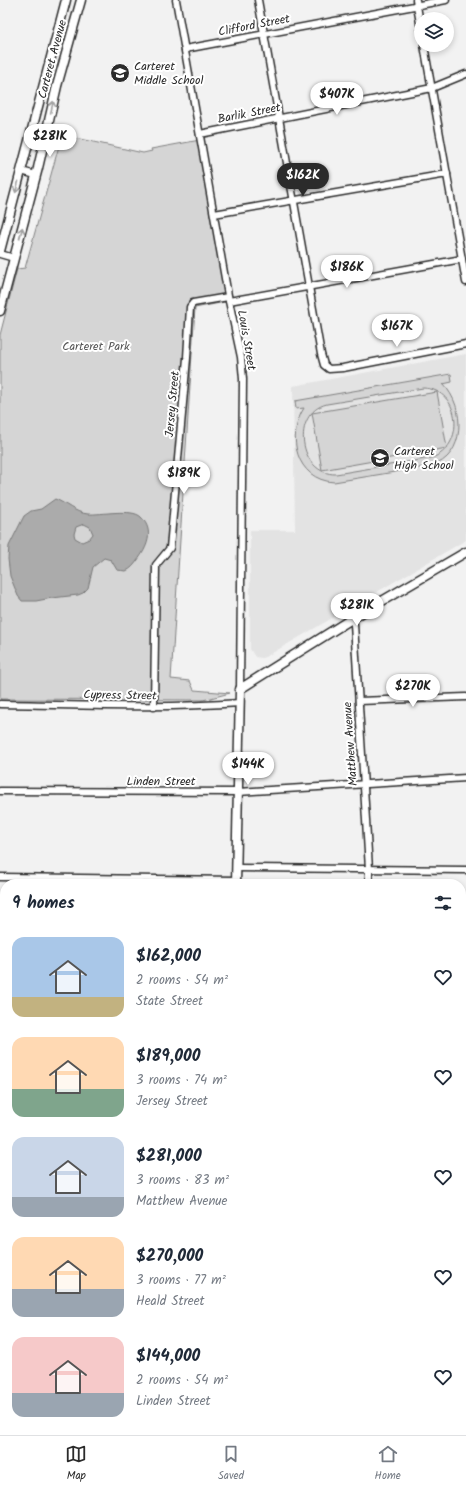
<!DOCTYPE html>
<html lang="en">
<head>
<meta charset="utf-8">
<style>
  :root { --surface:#fff; --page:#f6f6f7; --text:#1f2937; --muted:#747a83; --line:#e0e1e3; --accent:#2b2b2b }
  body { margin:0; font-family:Kalam,sans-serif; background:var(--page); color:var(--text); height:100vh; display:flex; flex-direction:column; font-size:15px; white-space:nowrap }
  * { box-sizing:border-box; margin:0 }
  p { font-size:13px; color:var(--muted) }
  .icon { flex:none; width:22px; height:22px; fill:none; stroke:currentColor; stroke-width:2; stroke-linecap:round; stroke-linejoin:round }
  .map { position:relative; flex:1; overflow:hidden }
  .details { position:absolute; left:0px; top:879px; width:466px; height:556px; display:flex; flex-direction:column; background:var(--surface); border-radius:16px 16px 0 0; box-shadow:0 2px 6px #0003 }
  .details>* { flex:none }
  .buttons { position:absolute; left:414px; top:12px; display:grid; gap:8px }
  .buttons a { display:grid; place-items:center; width:40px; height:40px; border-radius:50%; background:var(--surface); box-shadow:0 2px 6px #0003; font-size:20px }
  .price { position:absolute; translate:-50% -34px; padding:0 9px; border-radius:14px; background:#fff; color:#222; font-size:13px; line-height:26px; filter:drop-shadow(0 1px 2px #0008) }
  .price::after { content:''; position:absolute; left:50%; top:24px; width:12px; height:9px; margin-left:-6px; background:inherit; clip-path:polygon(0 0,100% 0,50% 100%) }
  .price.on { background:var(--accent); color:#fff }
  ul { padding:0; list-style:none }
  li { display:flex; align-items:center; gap:12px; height:100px; padding:0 12px }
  li span { display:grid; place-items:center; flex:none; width:112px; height:80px; border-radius:12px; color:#555 }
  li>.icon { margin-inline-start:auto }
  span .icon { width:48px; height:48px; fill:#fffc; stroke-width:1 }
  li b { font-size:17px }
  h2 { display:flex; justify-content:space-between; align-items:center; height:48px; padding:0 12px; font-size:17px }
  .menu { display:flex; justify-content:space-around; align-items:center; height:56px; border-top:1px solid var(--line); background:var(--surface); font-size:11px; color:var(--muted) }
  .menu a { display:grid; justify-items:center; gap:2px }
  .menu .on { color:var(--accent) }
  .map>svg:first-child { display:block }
  .built { fill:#e3e3e3 }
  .green { fill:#d5d5d5; stroke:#808080; fill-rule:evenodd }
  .water { fill:#ababab; stroke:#787878; fill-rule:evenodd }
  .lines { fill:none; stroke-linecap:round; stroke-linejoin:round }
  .minor-casing { stroke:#2b2b2b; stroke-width:9 }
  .tertiary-casing { stroke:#2b2b2b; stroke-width:11 }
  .minor { stroke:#fff; stroke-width:6 }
  .tertiary { stroke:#fff; stroke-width:8 }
  .oneway { stroke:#a0a0a0 }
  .labels { text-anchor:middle; stroke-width:4; stroke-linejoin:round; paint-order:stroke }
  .street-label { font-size:12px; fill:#2b2b2b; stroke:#fff }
  .poi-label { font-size:12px; fill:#2b2b2b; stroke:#fff; text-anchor:start }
  .park-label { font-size:12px; fill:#565656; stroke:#fff }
</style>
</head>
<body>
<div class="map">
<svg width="466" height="1435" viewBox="0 0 466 1435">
  <rect width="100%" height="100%" fill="#f2f2f2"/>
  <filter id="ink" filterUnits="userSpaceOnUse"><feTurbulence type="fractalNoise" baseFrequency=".025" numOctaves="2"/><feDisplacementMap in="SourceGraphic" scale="8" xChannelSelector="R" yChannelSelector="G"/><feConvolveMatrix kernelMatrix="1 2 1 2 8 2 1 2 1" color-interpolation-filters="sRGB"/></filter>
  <g filter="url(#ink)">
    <polygon class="built" points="466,354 466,540 267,656 262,658 255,657 250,649 250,530 295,530 293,386"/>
    <g class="green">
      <polygon points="62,135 143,153 152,151 151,149 200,140 230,301 195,308 171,679 190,681 194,690 230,693 203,700 0,699 0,335 17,269 25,268"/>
      <path d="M451,374L452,382L443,384C466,407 466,457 431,466L334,482C296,480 286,436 304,408L296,409L295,401ZM423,388C462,389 466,448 431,458L336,474C299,475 290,413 327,404Z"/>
      <polygon points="437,392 447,448 322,470 312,413"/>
    </g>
    <path class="water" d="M55,499C66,503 75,513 88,514C101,515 132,508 141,517C155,531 147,548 137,561C134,565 131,569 126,571C123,571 120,570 117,570L111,560L104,558L93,567L88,588L83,593L78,595L52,598L36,601H22L18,596L10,576L8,559L9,546L24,516L31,511L41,509ZM84,524L90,527L93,534L89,539L82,542L75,538L74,534L76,527Z"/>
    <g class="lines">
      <g class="minor-casing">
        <g id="minor">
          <polyline points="176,0 229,301 241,357 243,379 240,689"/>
          <polyline points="258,0 321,354 324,365 329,369 343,368 466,344"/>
          <polyline points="416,0 421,29"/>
          <polyline points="424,45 466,282"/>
          <polyline points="185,49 446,0"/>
          <polyline points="200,134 432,88 466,74"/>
          <polyline points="21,171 36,175"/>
          <polyline points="214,214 447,174"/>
          <polyline points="0,254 14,258"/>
          <polyline points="229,301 462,259"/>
          <polyline points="353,618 354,624 369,869 369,884"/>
          <polyline points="359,701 466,697"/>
          <path d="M0,704C80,705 160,709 240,703"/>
          <polyline points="154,707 156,565 170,548 187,358 190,307 193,303 228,297"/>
          <polyline points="0,791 238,792 466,778"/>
          <polyline points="237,868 466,870"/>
          <polyline points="0,877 236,880"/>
          <polyline points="461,959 466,959"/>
          <polyline points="0,961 5,961"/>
          <polyline points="0,1049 5,1049"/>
          <polyline points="461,1050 466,1050"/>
          <polyline points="0,1137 5,1137"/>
          <polyline points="461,1142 466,1142"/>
          <polyline points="0,1225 5,1225"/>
          <polyline points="461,1236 466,1236"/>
          <polyline points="0,1311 5,1311"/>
          <polyline points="461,1317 466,1316"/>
          <polyline points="0,1397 5,1399"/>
          <polyline points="461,1408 466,1407"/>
          <polyline points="150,1430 174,1435"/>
          <polyline points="384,1430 385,1435"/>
          <polyline points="298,1435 330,1430"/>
        </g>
      </g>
      <g class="tertiary-casing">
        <g id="tertiary">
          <polyline points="0,251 66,0"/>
          <polyline points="0,311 38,168 57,86 81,0"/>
          <polyline points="236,884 240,689 353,618 466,552"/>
          <polyline points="229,1430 229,1435"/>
        </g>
      </g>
      <use href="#minor" class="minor"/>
      <use href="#tertiary" class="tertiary"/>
    </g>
    <defs><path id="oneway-shaft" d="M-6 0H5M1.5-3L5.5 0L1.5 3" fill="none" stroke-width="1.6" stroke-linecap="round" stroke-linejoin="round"/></defs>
    <g class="oneway">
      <use href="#oneway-shaft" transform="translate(52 107) rotate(-77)"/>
      <use href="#oneway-shaft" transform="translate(17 187) rotate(105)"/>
      <use href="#oneway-shaft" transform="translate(21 233) rotate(-75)"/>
    </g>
  </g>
  <defs>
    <g id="school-disc" transform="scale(1)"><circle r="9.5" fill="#2b2b2b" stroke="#fff"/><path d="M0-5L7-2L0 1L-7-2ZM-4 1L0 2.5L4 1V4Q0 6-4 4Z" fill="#fff"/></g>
  </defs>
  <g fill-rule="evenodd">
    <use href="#school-disc" x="120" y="73"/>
    <use href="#school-disc" x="380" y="458"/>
  </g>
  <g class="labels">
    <g class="street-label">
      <text transform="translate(254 25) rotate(-11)" y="4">Clifford Street</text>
      <text transform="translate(52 59) rotate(-75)" y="4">Carteret Avenue</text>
      <text transform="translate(249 113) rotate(-11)" y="4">Barlik Street</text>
      <text transform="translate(247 340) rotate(80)" y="4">Louis Street</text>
      <text transform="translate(172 404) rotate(-85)" y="4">Jersey Street</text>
      <text transform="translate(120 695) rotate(1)" y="4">Cypress Street</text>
      <text transform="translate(350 744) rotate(-94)" y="4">Matthew Avenue</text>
      <text x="161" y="785">Linden Street</text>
    </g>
    <g class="poi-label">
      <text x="134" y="70">Carteret<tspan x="134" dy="14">Middle School</tspan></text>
      <text x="394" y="455">Carteret<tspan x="394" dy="14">High School</tspan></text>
    </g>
    <g class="park-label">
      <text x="96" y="350">Carteret Park</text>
    </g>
  </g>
</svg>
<div class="buttons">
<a><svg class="icon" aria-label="layers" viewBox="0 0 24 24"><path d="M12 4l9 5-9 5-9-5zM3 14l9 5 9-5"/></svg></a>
</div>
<b class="price" style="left:337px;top:116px">$407K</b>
<b class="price" style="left:50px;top:158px">$281K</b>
<b class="price on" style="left:303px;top:197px">$162K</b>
<b class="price" style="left:347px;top:289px">$186K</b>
<b class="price" style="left:397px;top:348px">$167K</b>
<b class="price" style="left:184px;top:495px">$189K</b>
<b class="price" style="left:357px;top:627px">$281K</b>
<b class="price" style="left:413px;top:708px">$270K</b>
<b class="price" style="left:248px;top:786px">$144K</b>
<section class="details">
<h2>9 homes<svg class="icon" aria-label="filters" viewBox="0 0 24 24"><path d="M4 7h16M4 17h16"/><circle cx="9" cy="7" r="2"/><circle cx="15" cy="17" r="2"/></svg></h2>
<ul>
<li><span style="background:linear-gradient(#a9c7e8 75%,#c2b280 0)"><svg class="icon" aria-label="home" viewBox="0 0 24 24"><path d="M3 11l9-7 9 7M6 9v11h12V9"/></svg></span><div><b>$162,000</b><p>2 rooms · 54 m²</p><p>State Street</p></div><svg class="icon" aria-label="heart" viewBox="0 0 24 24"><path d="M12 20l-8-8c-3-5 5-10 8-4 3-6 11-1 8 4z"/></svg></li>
<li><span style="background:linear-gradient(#ffd9b3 65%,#7fa58c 0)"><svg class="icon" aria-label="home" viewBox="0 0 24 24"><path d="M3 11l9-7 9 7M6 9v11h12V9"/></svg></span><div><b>$189,000</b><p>3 rooms · 74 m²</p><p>Jersey Street</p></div><svg class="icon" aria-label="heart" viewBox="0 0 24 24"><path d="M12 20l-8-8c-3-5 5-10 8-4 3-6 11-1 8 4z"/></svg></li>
<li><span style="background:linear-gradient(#c9d6e8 75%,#9aa5b1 0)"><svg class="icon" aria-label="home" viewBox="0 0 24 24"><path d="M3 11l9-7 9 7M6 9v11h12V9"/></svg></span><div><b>$281,000</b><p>3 rooms · 83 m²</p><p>Matthew Avenue</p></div><svg class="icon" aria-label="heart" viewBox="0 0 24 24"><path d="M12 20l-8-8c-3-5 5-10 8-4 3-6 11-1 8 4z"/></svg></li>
<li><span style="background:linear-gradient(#ffd9b3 65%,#9aa5b1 0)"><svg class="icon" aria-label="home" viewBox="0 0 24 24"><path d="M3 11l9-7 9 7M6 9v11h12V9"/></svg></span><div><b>$270,000</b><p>3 rooms · 77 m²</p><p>Heald Street</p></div><svg class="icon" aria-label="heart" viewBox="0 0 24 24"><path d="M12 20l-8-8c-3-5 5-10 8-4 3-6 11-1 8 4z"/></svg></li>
<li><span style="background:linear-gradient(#f6c9c9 70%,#9aa5b1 0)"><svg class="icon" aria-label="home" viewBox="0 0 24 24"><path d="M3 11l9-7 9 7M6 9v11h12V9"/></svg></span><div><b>$144,000</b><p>2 rooms · 54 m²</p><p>Linden Street</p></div><svg class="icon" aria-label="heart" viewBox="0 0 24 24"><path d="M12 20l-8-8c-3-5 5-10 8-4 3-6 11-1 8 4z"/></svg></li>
</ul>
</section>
</div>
<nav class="menu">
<a class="on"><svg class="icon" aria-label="map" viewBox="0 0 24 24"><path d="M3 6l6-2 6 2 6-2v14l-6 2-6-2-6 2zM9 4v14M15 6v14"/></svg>Map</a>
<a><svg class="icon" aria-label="saved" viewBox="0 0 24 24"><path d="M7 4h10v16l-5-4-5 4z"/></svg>Saved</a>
<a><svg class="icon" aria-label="home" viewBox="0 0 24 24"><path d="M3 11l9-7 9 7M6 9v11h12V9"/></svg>Home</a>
</nav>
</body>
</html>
